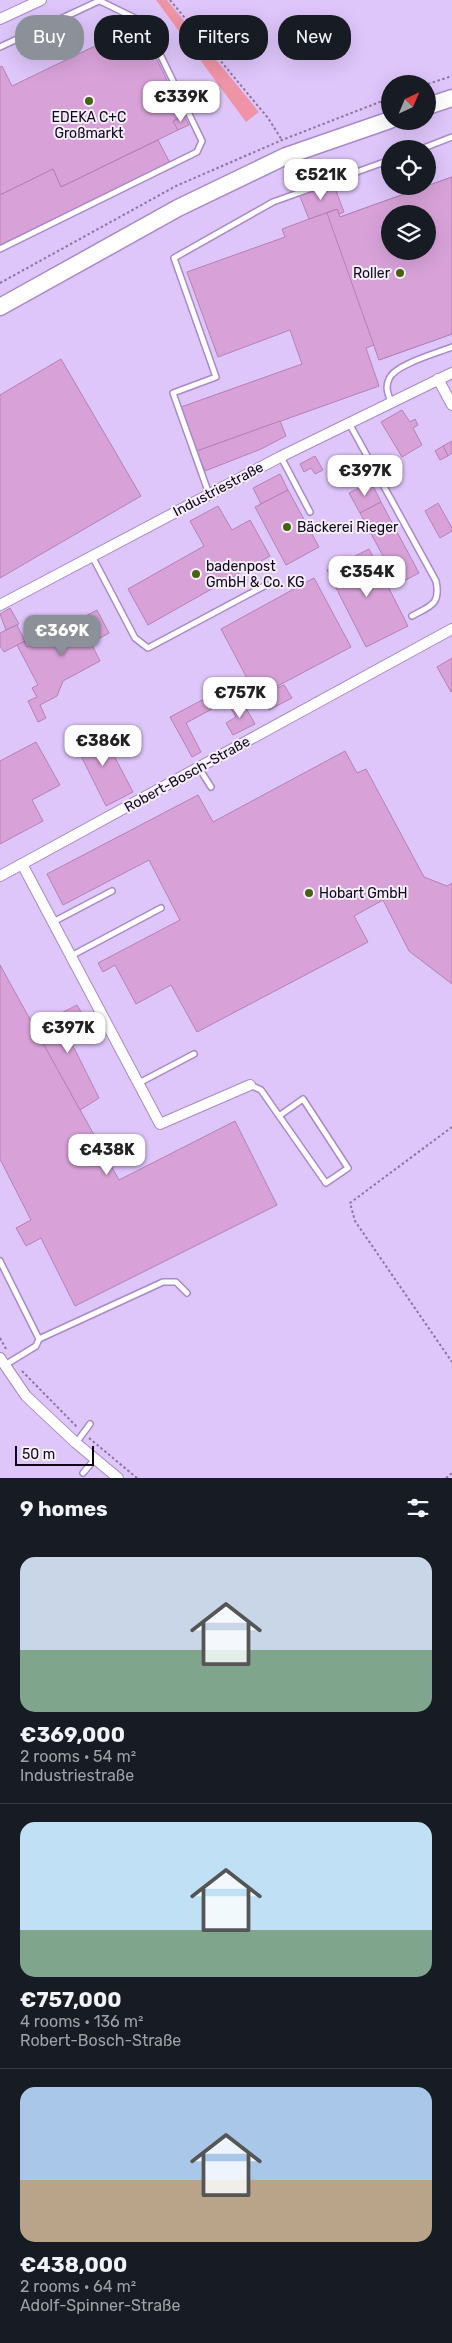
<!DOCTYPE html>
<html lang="en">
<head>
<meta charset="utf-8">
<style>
  :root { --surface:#171b24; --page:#20242c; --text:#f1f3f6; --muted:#9ea1a6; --line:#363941; --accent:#8c9099 }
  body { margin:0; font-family:Rubik,sans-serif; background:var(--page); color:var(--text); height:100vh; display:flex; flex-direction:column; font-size:19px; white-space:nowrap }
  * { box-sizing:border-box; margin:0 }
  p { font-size:16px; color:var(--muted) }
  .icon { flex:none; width:28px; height:28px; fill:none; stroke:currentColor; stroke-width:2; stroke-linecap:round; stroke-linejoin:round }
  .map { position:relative; height:1478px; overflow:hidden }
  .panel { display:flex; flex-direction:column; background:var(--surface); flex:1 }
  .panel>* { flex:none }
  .guide { position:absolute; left:15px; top:15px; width:422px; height:45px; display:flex; gap:10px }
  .needle { width:32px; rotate:44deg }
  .tools { position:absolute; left:381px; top:75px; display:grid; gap:10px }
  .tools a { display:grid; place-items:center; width:55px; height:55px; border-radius:50%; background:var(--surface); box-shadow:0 5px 20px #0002; font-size:25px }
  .scale { position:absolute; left:15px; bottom:12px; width:79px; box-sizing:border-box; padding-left:5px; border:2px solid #12061d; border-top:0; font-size:14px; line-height:18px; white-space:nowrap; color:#12061d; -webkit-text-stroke:4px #f5effc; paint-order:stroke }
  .price { position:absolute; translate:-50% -42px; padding:0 11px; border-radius:10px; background:#fff; color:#222; font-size:16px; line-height:32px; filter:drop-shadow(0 1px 2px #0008) }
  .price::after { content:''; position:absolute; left:50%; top:30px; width:15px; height:11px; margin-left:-8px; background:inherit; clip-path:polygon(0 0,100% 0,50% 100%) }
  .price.current { background:var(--accent); color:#fff }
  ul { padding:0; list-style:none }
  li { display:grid; align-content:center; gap:10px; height:265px; padding:0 20px }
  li+li { border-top:1px solid var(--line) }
  li span { display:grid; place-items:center; height:155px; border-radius:15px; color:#555 }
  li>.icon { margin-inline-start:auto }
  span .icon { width:90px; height:90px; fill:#fffc; stroke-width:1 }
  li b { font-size:21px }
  h2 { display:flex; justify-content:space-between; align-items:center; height:60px; padding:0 20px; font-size:21px }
  .tag { padding:0 18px; border-radius:20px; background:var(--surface); box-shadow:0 5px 20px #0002; font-size:18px; line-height:45px }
  .tag.current { background:var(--accent); color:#fff }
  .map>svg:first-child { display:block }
  .green { fill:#ef93a6 }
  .building { fill:#d8a2d9; stroke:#b580b5; fill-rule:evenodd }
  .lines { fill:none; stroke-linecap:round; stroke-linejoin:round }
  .service-casing { stroke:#a98ac9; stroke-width:8 }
  .minor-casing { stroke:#a98ac9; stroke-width:12 }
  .primary-casing { stroke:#a98ac9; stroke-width:19 }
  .path { stroke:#8a769f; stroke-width:2; stroke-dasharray:2.5 2.5; stroke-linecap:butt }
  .service { stroke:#fff; stroke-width:5 }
  .minor { stroke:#fff; stroke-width:10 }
  .primary { stroke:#fff; stroke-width:16 }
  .poi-dot { fill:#496212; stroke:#f5effc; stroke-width:2 }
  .labels { text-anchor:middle; stroke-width:4; stroke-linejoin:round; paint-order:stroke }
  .poi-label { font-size:14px; fill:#12061d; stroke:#f5effc; text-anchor:start }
  .street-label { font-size:14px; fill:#12061d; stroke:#f5effc }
</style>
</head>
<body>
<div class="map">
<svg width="452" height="1478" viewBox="0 0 452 1478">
  <rect width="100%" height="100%" fill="#dec5fa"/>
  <polygon class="green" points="156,0 167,0 259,112 246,122"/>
  <g class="building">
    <polygon points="128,30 138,50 150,45 184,116 173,121 178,130 61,187 53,169 0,195 0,67 2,66 12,86"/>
    <polygon points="184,116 189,125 178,130 173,121"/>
    <polygon points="158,140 170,163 0,245 0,195 53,169 61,187"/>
    <path d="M452,177V334L379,360L374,345L366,348L379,386L197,451L181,407L302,364L290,330L218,357L187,272L285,237L282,229L309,219L337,209L340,217ZM390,214H428V251H390Z"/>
    <path d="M452,177V334L379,360L327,213L337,209L340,217ZM390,214H428V251H390Z"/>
    <polygon points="333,183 344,212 339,214 337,209 309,219 299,194"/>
    <polygon points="61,359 141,496 0,578 0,395"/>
    <polygon points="402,410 410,422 415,419 418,425 413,428 422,445 402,457 381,422"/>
    <polygon points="280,421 286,436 261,449 205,471 197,451"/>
    <polygon points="452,441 452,453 448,456 443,446"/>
    <polygon points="443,446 448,456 440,460 435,451"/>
    <polygon points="315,456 323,470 315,474 311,468 304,472 300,464"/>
    <polygon points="280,474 288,490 261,504 253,488"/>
    <polygon points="371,482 381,502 360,513 349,493"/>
    <polygon points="288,490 319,547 286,565 255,507"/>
    <polygon points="381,502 419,573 398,584 360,513"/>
    <polygon points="438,503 452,528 452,531 440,538 425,511"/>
    <polygon points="218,506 232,530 250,520 270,556 148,625 128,589 204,546 190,521"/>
    <polygon points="369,549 408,626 366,647 327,570"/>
    <polygon points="314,578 351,647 257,697 221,629"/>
    <polygon points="10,608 19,624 6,630 0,614"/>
    <polygon points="97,610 109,633 91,643 100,661 63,681 57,696 40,705 46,718 38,722 28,701 37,697 32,688 38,685 17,645 24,641 27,647"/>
    <polygon points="17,625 25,641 4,652 0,646 0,633"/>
    <polygon points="452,658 452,691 451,692 437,667"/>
    <polygon points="284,685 292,698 269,710 260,696"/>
    <polygon points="206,698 212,709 186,723 201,752 192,757 170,717"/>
    <polygon points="242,701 255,724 233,735 226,723 236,717 230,707"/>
    <polygon points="99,727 133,792 106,806 73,740"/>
    <polygon points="36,742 60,785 32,800 43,821 0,844 0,761"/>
    <polygon points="345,751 357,773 366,769 424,877 447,886 452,883 452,984 409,951 383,900 354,916 368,942 197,1032 171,985 136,1004 115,965 103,972 98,963 180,920 149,860 63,905 47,874 198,795 213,822"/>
    <polygon points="0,965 119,1180 235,1121 277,1205 75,1306 41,1238 26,1246 16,1228 31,1220 0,1159"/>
    <polygon points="77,1005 87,1022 67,1034 99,1098 80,1110 34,1027"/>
  </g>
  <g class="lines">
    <g class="service-casing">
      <g id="service">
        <polyline points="0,47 101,0"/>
        <polyline points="421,149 452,137"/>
        <polyline points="0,249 197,152 202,141 145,23 100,1"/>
        <path d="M391,402C388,394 385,387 389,379C394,365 437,353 452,347"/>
        <path d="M349,423L436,581C441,605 430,606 412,616"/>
        <polyline points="281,457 310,512"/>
        <polyline points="209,494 173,393 216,377 174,258 273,202 390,160"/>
        <polyline points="92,556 135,638 148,648 266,585"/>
        <polyline points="199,768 211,787"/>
        <polyline points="53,922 112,891"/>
        <polyline points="71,956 161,908"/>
        <polyline points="139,1083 194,1054"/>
        <polyline points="250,1085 261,1090 326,1183 348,1168 303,1099 279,1116"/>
        <polyline points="0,1261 39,1339 36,1346 5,1365"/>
        <polyline points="39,1339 163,1282 176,1282 187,1293"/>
        <polyline points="76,1443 90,1424"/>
        <polyline points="83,1473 95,1459"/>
      </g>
    </g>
    <g class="minor-casing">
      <g id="minor">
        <polyline points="0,19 41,0"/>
        <polyline points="438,379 452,405"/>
        <polyline points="0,605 280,457 452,373"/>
        <polyline points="22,864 160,1124 250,1085"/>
        <polyline points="0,876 452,629"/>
        <polyline points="0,1358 26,1396 76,1443 118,1478"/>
      </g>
    </g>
    <g class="primary-casing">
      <g id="primary">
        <polyline points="428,106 452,98"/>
        <polyline points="0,307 178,208 286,156 390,120"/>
      </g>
    </g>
    <g class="path">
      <polyline points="170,0 268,118 282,140"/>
      <polyline points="428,84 452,76"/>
      <polyline points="0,283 176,186 282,140 390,98"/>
      <polyline points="452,1127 350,1203 355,1221 452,1362"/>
      <polyline points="0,1338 6,1349"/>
      <polyline points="22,1371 78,1428"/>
      <polyline points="89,1438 137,1478"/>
      <polyline points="446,1478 452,1473"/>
    </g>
    <use href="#service" class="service"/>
    <use href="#minor" class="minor"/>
    <use href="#primary" class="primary"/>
  </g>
  <g class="poi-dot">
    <circle cx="89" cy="101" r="5"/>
    <circle cx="400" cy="273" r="5"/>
    <circle cx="287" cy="527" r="5"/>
    <circle cx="196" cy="574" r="5"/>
    <circle cx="309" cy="893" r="5"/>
  </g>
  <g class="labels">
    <g class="poi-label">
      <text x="89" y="122" text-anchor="middle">EDEKA C+C<tspan x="89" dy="16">Großmarkt</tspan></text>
      <text x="390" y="278" text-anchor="end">Roller</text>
      <text x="297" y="532">Bäckerei Rieger</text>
      <text x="206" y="571">badenpost<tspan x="206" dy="16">GmbH &amp; Co. KG</tspan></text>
      <text x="319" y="898">Hobart GmbH</text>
    </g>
    <g class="street-label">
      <text transform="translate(218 489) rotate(-28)" y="5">Industriestraße</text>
      <text transform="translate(187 774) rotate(-29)" y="5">Robert-Bosch-Straße</text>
    </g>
  </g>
</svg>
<div class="tools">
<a><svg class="needle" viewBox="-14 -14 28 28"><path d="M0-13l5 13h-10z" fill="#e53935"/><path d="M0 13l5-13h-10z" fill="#9ea1a6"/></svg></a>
<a><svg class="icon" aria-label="locate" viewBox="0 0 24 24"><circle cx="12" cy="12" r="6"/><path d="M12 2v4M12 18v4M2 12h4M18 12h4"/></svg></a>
<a><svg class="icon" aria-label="layers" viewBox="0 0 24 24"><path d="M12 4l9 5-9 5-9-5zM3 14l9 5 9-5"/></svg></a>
</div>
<div class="scale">50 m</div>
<b class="price" style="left:181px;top:123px">€339K</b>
<b class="price" style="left:321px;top:201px">€521K</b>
<b class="price" style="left:365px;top:497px">€397K</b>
<b class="price" style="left:367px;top:598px">€354K</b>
<b class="price current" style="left:62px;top:657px">€369K</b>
<b class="price" style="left:240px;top:719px">€757K</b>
<b class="price" style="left:103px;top:767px">€386K</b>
<b class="price" style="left:68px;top:1054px">€397K</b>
<b class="price" style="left:107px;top:1176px">€438K</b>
<div class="guide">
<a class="tag current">Buy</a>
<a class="tag">Rent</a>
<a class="tag">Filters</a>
<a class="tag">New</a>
</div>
</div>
<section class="panel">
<h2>9 homes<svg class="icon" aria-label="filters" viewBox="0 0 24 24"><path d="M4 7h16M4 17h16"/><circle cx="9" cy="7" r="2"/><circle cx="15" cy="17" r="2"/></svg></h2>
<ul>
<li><span style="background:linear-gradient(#c9d6e8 60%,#7fa58c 0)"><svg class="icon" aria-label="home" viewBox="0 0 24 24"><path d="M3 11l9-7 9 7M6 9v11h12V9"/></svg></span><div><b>€369,000</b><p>2 rooms · 54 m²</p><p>Industriestraße</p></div></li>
<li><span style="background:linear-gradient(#bfe0f5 70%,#7fa58c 0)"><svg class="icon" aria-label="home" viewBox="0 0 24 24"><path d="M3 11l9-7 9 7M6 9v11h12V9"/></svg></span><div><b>€757,000</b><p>4 rooms · 136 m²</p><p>Robert-Bosch-Straße</p></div></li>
<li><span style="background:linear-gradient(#a9c7e8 60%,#b9a48a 0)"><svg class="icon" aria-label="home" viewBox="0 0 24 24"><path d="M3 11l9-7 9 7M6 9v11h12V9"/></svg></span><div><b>€438,000</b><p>2 rooms · 64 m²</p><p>Adolf-Spinner-Straße</p></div></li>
</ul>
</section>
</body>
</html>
